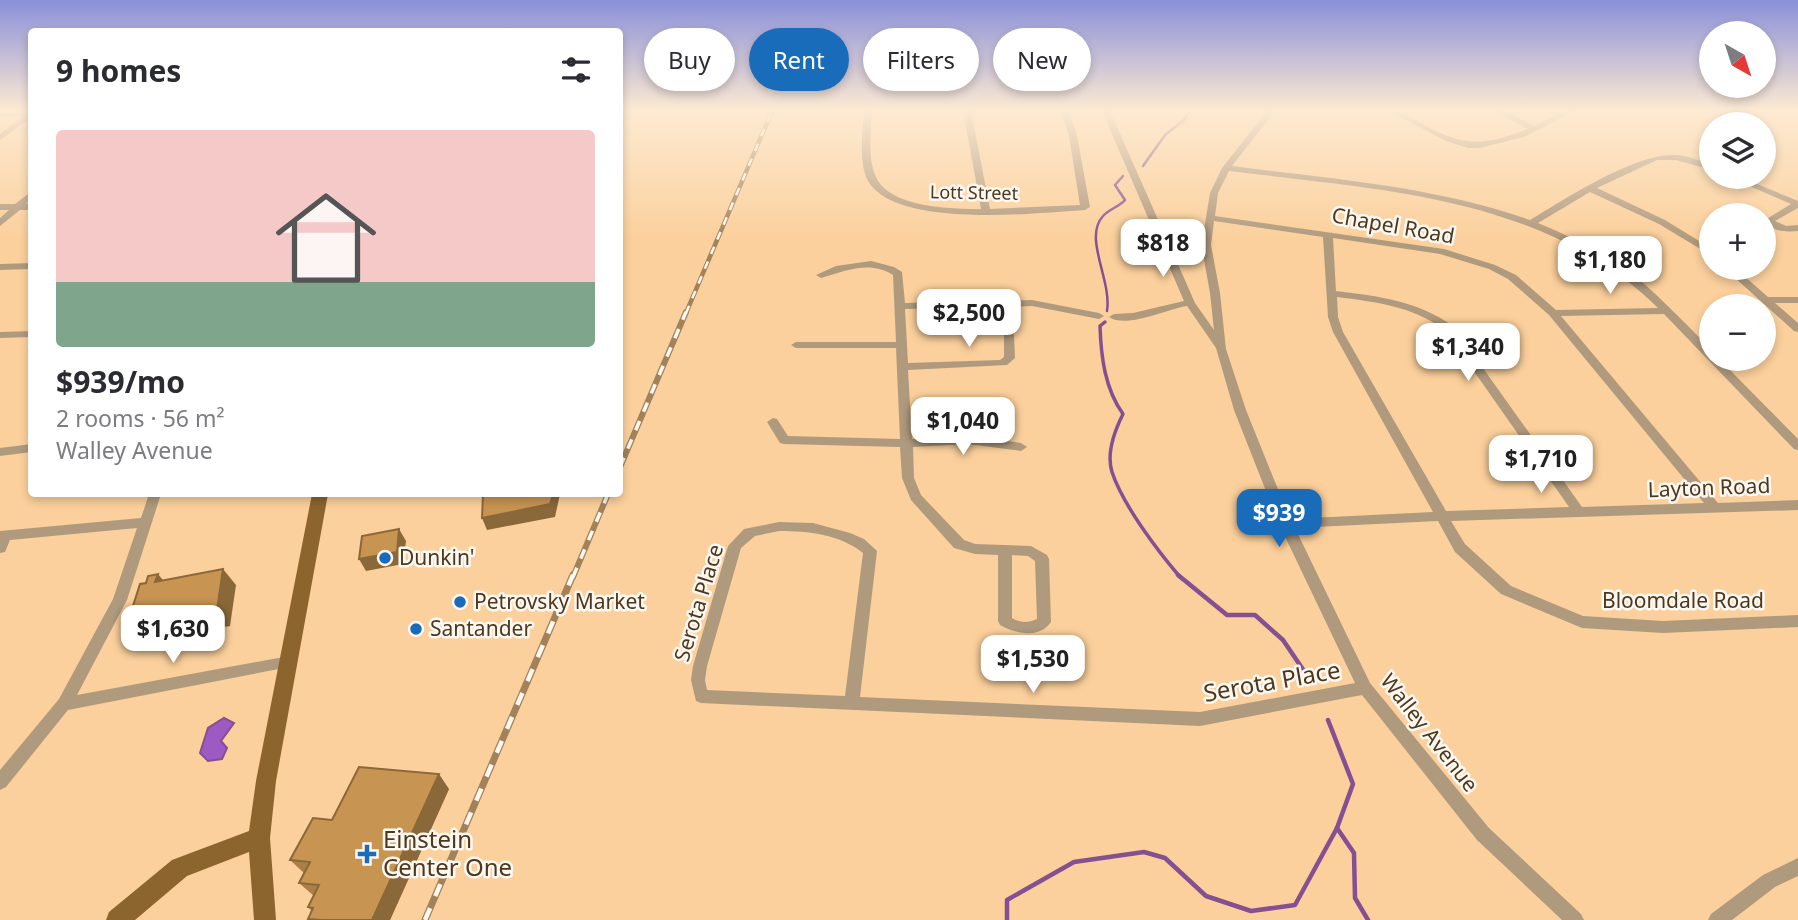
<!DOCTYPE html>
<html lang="en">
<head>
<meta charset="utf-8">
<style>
  :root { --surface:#fff; --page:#f7f7f7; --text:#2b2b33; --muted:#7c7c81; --accent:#196cba }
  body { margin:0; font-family:"Noto Sans",sans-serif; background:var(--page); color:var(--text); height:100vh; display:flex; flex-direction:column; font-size:26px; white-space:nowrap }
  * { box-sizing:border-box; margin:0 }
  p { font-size:23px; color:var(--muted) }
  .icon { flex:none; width:38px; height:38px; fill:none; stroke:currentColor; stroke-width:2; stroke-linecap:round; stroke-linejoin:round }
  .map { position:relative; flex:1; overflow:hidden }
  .sheet { position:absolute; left:28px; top:28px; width:595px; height:469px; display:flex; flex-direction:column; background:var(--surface); border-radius:7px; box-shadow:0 4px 10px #0003 }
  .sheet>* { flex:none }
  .banner { position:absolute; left:644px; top:28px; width:665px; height:63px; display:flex; gap:14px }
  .needle { width:46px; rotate:141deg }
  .controls { position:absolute; left:1699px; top:21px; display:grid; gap:14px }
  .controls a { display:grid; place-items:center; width:77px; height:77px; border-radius:50%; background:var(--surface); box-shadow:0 4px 10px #0003; font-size:35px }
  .price { position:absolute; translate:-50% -60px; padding:0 16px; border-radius:14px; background:#fff; color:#222; font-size:23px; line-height:46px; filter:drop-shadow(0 2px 4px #0008) }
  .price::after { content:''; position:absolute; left:50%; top:42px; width:21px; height:16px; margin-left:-10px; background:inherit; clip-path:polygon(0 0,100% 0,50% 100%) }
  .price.selected { background:var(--accent); color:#fff }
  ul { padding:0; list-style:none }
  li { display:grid; align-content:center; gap:14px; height:371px; padding:0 28px }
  li span { display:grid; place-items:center; height:217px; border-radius:7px; color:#555 }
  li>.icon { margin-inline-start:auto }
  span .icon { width:126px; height:126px; fill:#fffc; stroke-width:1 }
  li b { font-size:30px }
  h2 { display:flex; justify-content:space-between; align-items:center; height:84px; padding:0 28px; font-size:30px }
  .tag { padding:0 24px; border-radius:32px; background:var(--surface); box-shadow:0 4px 10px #0003; font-size:24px; line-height:63px }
  .tag.selected { background:var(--accent); color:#fff }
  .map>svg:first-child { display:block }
  .water { fill:#9d5ac3; stroke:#855091; stroke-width:2 }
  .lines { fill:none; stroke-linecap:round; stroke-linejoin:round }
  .stream-far2 { stroke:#855091; stroke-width:2.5 }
  .stream-far1 { stroke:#855091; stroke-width:3.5 }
  .stream { stroke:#855091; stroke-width:4.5 }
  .minor { fill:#b09a7e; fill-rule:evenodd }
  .major { fill:#8c642d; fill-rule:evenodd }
  .rail-far2-casing { stroke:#a2825b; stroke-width:4.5 }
  .rail-far1-casing { stroke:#a2825b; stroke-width:6 }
  .rail-casing { stroke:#a2825b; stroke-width:7 }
  .rail-far2 { stroke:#fef8f2; stroke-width:2.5; stroke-dasharray:8; stroke-linecap:butt }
  .rail-far1 { stroke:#fef8f2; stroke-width:3.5; stroke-dasharray:10; stroke-linecap:butt }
  .rail { stroke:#fef8f2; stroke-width:4.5; stroke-dasharray:13; stroke-linecap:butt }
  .wall { fill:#ab7f47 }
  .shaded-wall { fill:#8b6839 }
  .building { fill:#c79452; stroke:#8b6839; stroke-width:2 }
  .poi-dot { fill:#196cba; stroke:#fef8f2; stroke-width:2.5 }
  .labels { text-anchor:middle; stroke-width:5; stroke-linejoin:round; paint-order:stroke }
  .far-street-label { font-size:18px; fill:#4e381d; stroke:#fef8f2 }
  .street-label { font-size:21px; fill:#4e381d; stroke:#fef8f2 }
  .poi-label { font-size:21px; fill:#4e381d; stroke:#fef8f2; text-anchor:start }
  .near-street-label { font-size:24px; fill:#4e381d; stroke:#fef8f2 }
  .near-poi-label { font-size:24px; fill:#4e381d; stroke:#fef8f2; text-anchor:start }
</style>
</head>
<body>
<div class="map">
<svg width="1798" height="920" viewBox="0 0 1798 920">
  <rect width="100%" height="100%" fill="#fbd09c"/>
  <polygon class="water" points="224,718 234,723 221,741 227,748 222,759 208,761 200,753 208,728"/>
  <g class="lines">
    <g class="stream-far2">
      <polyline points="1143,166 1165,135 1184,120 1189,111"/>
      <path d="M1107,311C1112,280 1083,238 1103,216C1109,209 1119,207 1125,200L1115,185L1123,176"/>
    </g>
    <path class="stream-far1" d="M1105,322L1100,326C1101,357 1105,389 1123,414C1115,430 1106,453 1112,472C1123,505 1157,550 1180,577"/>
    <g class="stream">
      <polyline points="1178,575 1227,615 1255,615 1283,640 1304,671"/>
      <polyline points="1337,828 1354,853 1355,898 1368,920"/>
      <polyline points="1007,920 1007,900 1074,862 1144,852 1165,858 1206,896 1251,911 1295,905 1337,828 1353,784 1328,720"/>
    </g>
    <g class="minor">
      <polygon points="32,111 32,117 0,140 0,134 22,117 0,117 0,113"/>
      <path d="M864,111H872C871,132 867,157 876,177C890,208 952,209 981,209L964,116L968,111H976L972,116L990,209L1080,205L1069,136L1061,111H1069L1077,136L1090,207L1085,210C1036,213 896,229 868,181C858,162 863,132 864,111Z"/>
      <path d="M1102,111H1110L1167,240L1202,242L1210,193L1222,168L1267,111H1275L1232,166C1332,179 1434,186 1530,220C1565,199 1635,153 1675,155C1687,155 1700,161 1712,165V170L1676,160H1657L1597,188L1665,220L1712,249V256L1659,224L1590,192L1538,223C1567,235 1595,248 1620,265C1654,289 1682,321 1712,350V359H1719L1798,439V450L1794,449L1664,314L1561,316L1718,503L1798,500V510L1451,521L1465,544L1511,586L1583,616L1663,621L1798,615V627L1663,633L1582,628L1501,594L1455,552L1438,521L1295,528L1370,683L1489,828L1581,914L1584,920H1562L1477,840L1362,695L1200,726L701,703L696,701L691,680L693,666L728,546L744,529L779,522L813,523L850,533L864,539L877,551L860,697L1200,712L1355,683L1279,524L1234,410L1216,348L1187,306C1167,309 1126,329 1109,317L1114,314L1133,313L1184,301ZM1229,171C1380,190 1543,195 1658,308L1556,310L1516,275L1495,265L1444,249L1215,216L1218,193ZM1214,221L1323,237L1328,317L1333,332L1433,512L1290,519L1246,410L1226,349L1220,293L1211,245ZM1333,238L1440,254L1489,269L1508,279L1549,315L1704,503L1582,507L1453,326C1418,301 1378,296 1336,291ZM1170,246L1202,248L1210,293L1214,330L1195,303ZM1337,297C1376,302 1412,306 1445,330L1569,507L1446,511L1343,332L1338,317ZM779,531C809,531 839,534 863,553L845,696L707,690L705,680L707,666L741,548L755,536Z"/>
      <path d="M1389,111C1403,111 1412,118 1424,125C1465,147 1484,146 1528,129L1494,111H1505L1534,126L1564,111H1575L1524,137L1479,148H1468L1446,141Z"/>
      <path d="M1729,177H1740L1798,201V208L1775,221L1786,226L1798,225V231C1785,232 1772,232 1765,220L1791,204Z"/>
      <polygon points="32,191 32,199 26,204 32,204 32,210 20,210 0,226 0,218 9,210 0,210 0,204 15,204"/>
      <path d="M871,261L894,267L902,272L905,303L1032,300L1099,313L1104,316L1099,319L1032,306L1007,307L1014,336L1015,358L1007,365L908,370L912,439L968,436L1021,443L1027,447L1021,451L968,444L913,447L914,478L921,495L964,540L975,544L1031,546L1047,555L1049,559L1051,622C1039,639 1016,634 1000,625L998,621V555L975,554L954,548L911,500L902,478L900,447L784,444L780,443L767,422L773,418L777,419L788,436L900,439L896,348H796L791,345L796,342H896L893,275C870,260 845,271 821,278L816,275L836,266ZM997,307L1004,336V357L1000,360L908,363L905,309ZM1012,555L1028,556L1035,561L1037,619C1028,623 1020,623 1012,618Z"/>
      <polygon points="32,263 32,269 0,270 0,264"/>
      <polygon points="1724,268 1735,268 1768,297 1798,297 1798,303 1775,303 1798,323 1798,332 1794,331"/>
      <polygon points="32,331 32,337 0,338 0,332"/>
      <polygon points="32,444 32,452 0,456 0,448"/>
      <polygon points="149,494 161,494 127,600 77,695 289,656 294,658 296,662 294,666 68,710 6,787 0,790 0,770 59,699 113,599 137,528 10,540 5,552 0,553 0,531 141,518"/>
      <polygon points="1798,858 1798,876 1775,887 1732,920 1708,920 1711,914 1763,875"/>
    </g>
    <polygon class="major" points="312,494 328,494 276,781 270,838 276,920 254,920 249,852 187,876 135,920 106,920 109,912 172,860 249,831 256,781"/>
    <g class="rail-far2-casing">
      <polyline id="rail-far2" points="686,313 772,111"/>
    </g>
    <g class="rail-far1-casing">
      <g id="rail-far1">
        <polyline points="620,467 686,312"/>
        <polyline points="573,577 608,494"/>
      </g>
    </g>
    <g class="rail-casing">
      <polyline id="rail" points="425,920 573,575"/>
    </g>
    <use href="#rail-far2" class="rail-far2"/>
    <use href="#rail-far1" class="rail-far1"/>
    <use href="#rail" class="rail"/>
  </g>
  <polygon class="wall" points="449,789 390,920 309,920 308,919 312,911 308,907 314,896 299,883 304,873 290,860 332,820"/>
  <g class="shaded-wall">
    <polygon points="553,494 560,494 555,517 487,530 482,518"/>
    <polygon points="399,529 406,541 403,564 366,571 359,559"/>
    <polygon points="223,569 236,585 230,626 141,641 127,625"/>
    <polygon points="158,574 171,590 155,582"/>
    <polygon points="439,774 449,789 390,920 372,920"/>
  </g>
  <g class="building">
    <polygon points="483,494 553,494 550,504 482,518"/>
    <polygon points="399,529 397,552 359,559 362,536"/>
    <polygon points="223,569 217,610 127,625 140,584 146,583 148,576 158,574 155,582"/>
    <polygon points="359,767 439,774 372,920 321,920 308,919 313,908 308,907 319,885 299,883 310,862 290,860 313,818 332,820"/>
  </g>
  <linearGradient id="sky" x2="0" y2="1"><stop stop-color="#8a90d9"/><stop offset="0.46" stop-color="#fdead2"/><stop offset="1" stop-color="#fdead2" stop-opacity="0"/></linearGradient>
  <rect width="1798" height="240" fill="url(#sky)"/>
  <g class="poi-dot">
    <circle cx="385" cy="558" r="7"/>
    <circle cx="460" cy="602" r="7"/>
    <circle cx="416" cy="629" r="7"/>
    <path d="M363.5 843.5h7v7h7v7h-7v7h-7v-7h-7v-7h7z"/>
  </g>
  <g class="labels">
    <g class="far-street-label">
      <text transform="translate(974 193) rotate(1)" y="6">Lott Street</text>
    </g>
    <g class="street-label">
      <text transform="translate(1393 226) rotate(10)" y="7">Chapel Road</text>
      <text transform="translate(1709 488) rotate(-2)" y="7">Layton Road</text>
      <text x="1683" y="608">Bloomdale Road</text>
      <text transform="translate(699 603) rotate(-73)" y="7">Serota Place</text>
      <text transform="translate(1429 733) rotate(52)" y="7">Walley Avenue</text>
    </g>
    <g class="poi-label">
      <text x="399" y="565">Dunkin'</text>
      <text x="474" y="609">Petrovsky Market</text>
      <text x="430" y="636">Santander</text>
    </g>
    <g class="near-street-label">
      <text transform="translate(1272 682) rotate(-10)" y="8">Serota Place</text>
    </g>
    <g class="near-poi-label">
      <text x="383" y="848">Einstein<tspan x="383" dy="28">Center One</tspan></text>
    </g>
  </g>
</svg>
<div class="controls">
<a><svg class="needle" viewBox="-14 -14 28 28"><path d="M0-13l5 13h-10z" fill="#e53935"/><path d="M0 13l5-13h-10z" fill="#7c7c81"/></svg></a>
<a><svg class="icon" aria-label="layers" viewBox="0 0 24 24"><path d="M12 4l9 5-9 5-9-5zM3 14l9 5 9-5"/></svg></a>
<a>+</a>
<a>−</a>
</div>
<b class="price" style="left:1163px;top:279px">$818</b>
<b class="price" style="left:1610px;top:296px">$1,180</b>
<b class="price" style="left:969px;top:349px">$2,500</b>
<b class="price" style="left:1468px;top:383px">$1,340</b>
<b class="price" style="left:963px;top:457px">$1,040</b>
<b class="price" style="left:1541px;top:495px">$1,710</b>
<b class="price selected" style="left:1279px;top:549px">$939</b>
<b class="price" style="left:173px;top:665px">$1,630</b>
<b class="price" style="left:1033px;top:695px">$1,530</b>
<div class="banner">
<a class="tag">Buy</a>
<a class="tag selected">Rent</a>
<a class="tag">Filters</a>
<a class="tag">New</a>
</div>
<section class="sheet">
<h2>9 homes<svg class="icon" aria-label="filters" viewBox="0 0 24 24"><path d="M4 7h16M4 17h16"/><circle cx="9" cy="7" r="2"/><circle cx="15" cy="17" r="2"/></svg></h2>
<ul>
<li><span style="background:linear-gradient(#f6c9c9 70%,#7fa58c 0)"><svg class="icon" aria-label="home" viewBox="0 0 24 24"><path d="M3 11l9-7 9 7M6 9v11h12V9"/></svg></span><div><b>$939/mo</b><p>2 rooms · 56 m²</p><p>Walley Avenue</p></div></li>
</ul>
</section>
</div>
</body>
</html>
